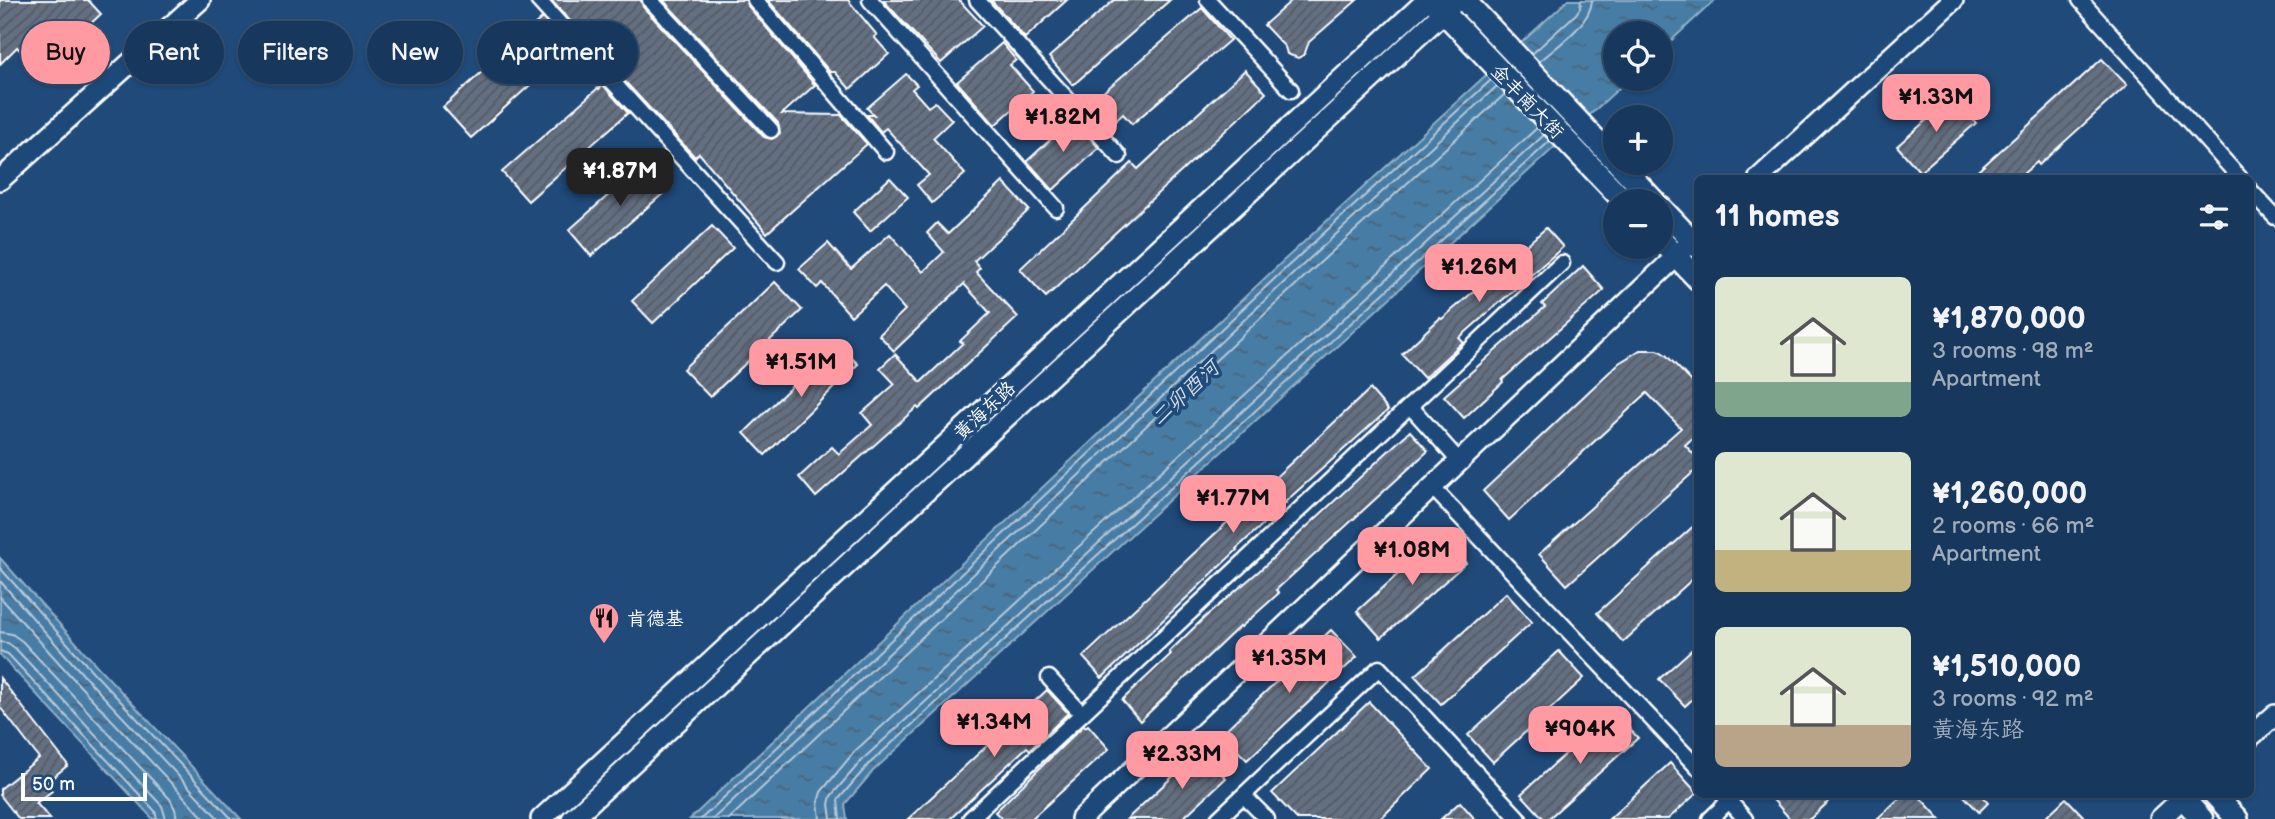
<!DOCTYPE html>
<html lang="en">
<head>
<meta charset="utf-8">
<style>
  :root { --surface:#17385c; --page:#244365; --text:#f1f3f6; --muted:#9eacbb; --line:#365272; --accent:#ff9aa2 }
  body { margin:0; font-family:"Balsamiq Sans","LXGW WenKai TC",sans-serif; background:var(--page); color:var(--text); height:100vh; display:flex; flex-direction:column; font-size:26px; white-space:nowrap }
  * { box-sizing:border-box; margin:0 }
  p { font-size:23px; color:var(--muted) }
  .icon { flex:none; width:38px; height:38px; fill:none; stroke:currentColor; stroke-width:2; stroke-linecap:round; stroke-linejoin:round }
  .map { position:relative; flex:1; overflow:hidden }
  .details { position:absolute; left:1694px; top:175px; width:560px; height:623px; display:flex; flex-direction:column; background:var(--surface); border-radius:10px; box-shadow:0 2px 5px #0004,0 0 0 2px var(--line) }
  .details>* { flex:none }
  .banner { position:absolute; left:21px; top:21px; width:665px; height:63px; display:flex; gap:14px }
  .buttons { position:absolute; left:1603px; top:21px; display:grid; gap:14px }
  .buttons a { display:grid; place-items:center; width:70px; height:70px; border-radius:50%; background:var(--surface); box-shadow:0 2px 5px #0004,0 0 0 2px var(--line); font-size:35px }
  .scale { position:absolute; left:21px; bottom:18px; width:126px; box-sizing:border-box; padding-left:7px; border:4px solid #fff; border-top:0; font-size:19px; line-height:24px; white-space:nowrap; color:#fff; -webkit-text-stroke:5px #1f4a7a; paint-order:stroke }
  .price { position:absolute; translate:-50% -60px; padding:0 16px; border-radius:14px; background:var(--accent); color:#111; font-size:23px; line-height:46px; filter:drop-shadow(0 2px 4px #0008) }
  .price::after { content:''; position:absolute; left:50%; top:42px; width:21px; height:16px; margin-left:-10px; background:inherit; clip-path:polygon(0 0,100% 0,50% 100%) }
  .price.current { background:#222; color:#fff }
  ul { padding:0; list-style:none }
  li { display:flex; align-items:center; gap:21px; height:175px; padding:0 21px }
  li span { display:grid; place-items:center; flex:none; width:196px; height:140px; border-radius:10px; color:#555 }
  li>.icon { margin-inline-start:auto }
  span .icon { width:84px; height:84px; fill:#fffc; stroke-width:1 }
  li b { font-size:30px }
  h2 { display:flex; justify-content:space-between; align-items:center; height:84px; padding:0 21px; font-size:30px }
  .tag { padding:0 24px; border-radius:32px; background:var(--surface); box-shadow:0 2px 5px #0004,0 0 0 2px var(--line); font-size:24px; line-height:63px }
  .tag.current { background:var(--accent); color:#111 }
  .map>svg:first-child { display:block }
  .water { fill:url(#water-ripples); stroke:#91b0c8; stroke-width:2 }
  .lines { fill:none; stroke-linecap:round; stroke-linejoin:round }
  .shore { stroke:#b5cadb; stroke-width:2 }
  .building { fill:url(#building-hatch); stroke:#fff; stroke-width:2 }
  .street-casing { stroke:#fff; stroke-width:19 }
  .secondary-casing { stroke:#fff; stroke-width:24 }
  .primary-casing { stroke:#fff; stroke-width:26 }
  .street { stroke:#1f4a7a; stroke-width:14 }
  .secondary { stroke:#1f4a7a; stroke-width:19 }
  .primary { stroke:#1f4a7a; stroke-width:21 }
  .labels { text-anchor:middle; stroke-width:7; stroke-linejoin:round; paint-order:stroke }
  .street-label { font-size:19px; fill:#fff; stroke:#1f4a7a }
  .poi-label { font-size:19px; fill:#fff; stroke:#1f4a7a; text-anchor:start }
  .water-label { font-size:21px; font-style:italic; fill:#d1dee8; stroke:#1f4a7a }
</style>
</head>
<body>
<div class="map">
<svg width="2275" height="819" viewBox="0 0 2275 819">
  <defs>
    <pattern id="water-ripples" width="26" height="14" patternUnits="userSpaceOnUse" patternTransform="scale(1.75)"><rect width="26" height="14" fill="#477ba4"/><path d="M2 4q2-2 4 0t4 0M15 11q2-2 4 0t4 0" fill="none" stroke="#4a6478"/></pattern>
    <pattern id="building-hatch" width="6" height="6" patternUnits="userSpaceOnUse" patternTransform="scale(1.75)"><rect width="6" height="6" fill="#636f82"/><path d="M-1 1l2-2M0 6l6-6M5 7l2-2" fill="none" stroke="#555a62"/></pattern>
  </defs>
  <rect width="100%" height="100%" fill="#1f4a7a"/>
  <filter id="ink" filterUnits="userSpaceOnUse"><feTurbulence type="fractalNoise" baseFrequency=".0143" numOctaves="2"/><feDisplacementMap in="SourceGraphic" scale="14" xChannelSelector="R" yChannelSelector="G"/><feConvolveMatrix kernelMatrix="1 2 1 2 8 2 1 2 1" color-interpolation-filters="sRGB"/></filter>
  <g filter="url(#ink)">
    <g class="water">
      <polygon points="1568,0 1715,0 1661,50 1661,33 1615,33 1615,79 1629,79 873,771 845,804 847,819 690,819 1282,262"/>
      <polygon points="0,558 98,667 241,819 153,819 0,655"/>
    </g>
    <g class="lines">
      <g class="shore">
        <polyline points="1532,54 1576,14 1580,8 1581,0"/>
        <path d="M1539,62C1557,46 1591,24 1592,0"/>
        <polyline points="0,568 93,672 232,819"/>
        <polyline points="0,581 86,678 219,819"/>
        <polyline points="0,597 79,685 205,819"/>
        <polyline points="0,632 12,634 22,641 170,799 175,809 177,819"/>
        <polyline points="0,642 8,643 15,648 162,806 166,819"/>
        <polyline points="0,651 8,654 155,811 157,819"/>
        <polyline points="701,819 1287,267 1491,80"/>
        <polyline points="713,819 1293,274 1497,86"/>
        <polyline points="729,819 1300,281 1505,94"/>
        <polyline points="820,819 818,802 821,792 855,751 1537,128"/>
        <polyline points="831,819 829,804 831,796 863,759 1544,135"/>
        <polyline points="840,819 838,800 868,765 1550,141"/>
      </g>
    </g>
    <g class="building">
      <polygon points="0,0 88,0 101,14 40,71 17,47 0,64"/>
      <polygon points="551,0 641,0 643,7 764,137 772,139 780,133 778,123 663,0 746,0 748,6 815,85 782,114 841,115 867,144 767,233 699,153 695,157 617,73 620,70 585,31 582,34"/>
      <polygon points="768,0 848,0 877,35 874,37 889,54 850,89 835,72 830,72"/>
      <polygon points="883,0 959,0 983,26 941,63"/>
      <polygon points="991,0 1067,0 1025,38"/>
      <polygon points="1114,0 1170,0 1073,85 1049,57"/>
      <polygon points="1292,0 1357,0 1309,42 1304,55 1298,58 1287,54 1285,47 1264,25"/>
      <polygon points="1202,8 1230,40 1132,124 1123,114 1107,128 1087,106"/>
      <polygon points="542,18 568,47 565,49 567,52 471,138 443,107"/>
      <polygon points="1002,43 1016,60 1010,65 1033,91 995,125 957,82"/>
      <polygon points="2102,59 2127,85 2039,165 2037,162 2018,178 1970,178"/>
      <polygon points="1245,70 1266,93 1046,297 1020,269 1132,163 1138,169"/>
      <polygon points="906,74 917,85 912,89 928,107 935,102 952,120 933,138 965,174 932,203 917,185 929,175 886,128 881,132 867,115 874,115 867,108"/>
      <polygon points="603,85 628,113 528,201 502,172 598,88 599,89"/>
      <polygon points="1953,97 1976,123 1920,172 1897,146"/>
      <polygon points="1073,119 1099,148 1053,190 1027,161"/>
      <polygon points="648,160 672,186 591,256 569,230"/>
      <polygon points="890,178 908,197 870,231 853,212"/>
      <polygon points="1003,182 1029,210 974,261 980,268 976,272 1018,317 919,409 917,407 816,497 799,477 832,447 839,454 872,425 862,413 895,384 880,368 895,354 921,382 963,343 960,341 990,313 964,284 894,351 879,335 905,310 884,286 851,316 822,283 817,288 799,269 828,243 851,269 890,234 923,272 944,252 927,233 937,223 948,234"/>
      <polygon points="712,226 733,248 653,323 632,301"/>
      <polygon points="1546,228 1563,247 1459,338 1463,342 1424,378 1402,354 1440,318 1442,319"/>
      <polygon points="1583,266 1604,290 1502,380 1503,382 1464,418 1444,396 1545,307 1542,304"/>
      <polygon points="775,282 802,310 710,397 683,369"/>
      <polygon points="836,343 858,364 765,455 744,433"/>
      <polygon points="1640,350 1658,350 1666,355 1698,388 1698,433 1685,445 1698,459 1698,468 1567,585 1539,554 1681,428 1647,393 1509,520 1483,491 1619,363"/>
      <polygon points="1370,389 1388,410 1285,502 1286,503 1236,549 1237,550 1102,678 1083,657"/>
      <polygon points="1410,431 1428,451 1276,590 1279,593 1241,627 1240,626 1140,721 1122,700 1171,654 1169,652 1205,617 1259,571"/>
      <polygon points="1698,522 1698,574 1623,642 1597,613"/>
      <polygon points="1442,535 1466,563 1381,638 1357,611"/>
      <polygon points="1506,593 1532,622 1441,704 1415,676"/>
      <polygon points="1331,630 1357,657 1247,760 1221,734"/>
      <polygon points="1698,644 1698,694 1685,706 1659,679"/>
      <polygon points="1559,651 1584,678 1493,762 1468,735"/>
      <polygon points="0,678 68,765 46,783 52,791 36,803 50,819 19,819 0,795 0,789 39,758 0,707"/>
      <polygon points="1047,690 1068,713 1030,750 1027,747 950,819 908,819"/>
      <polygon points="1369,702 1432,769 1380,819 1297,819 1272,793"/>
      <polygon points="1613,711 1638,738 1548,819 1544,819 1521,794"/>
      <polygon points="1084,725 1085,727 1088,725 1109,749 1031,819 1002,819 995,812"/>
      <polygon points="1200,751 1226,778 1182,819 1127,819"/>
      <polygon points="1670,763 1697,793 1668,819 1609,819"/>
      <polygon points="1768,794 1837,794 1810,819 1790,819"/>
      <polygon points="1904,794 1917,794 1940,819 1877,819"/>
      <polygon points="1962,794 1980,794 1988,803 1979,812"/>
      <polygon points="2066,798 2086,819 2044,819"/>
      <polygon points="1460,802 1475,819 1441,819"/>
    </g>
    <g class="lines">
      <g class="street-casing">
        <g id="street">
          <polyline points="538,0 777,262"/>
          <polyline points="650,0 771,130"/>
          <polyline points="755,0 886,152"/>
          <polyline points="870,0 1056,208"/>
          <polyline points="977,0 1119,156"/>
          <polyline points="1208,0 1291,90"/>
          <polyline points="2080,0 2240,178"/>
          <polyline points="2250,190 2275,217"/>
          <polyline points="1410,406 1459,461"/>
          <polyline points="1432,487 1698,768"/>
          <polyline points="1049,678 1082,714"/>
          <polyline points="1723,794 1745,819"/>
          <polyline points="1244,796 1267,819"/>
          <polyline points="970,819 1562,263"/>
          <polyline points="1218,819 1379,668 1519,819"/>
          <polyline points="1710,819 1729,801"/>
        </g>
      </g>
      <g class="secondary-casing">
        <g id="secondary">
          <polyline points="1759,178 1953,0"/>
          <polyline points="0,180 200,0"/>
          <polyline points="2250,737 2275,715"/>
          <polyline points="541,819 1427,0"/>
          <polyline points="572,819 1457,0"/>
          <polyline points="1081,819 1698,236"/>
          <polyline points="2160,819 2187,794"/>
        </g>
      </g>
      <g class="primary-casing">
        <g id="primary">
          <polyline points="1432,0 1624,201"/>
          <polyline points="1464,0 1615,160"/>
          <polyline points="1618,163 1654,201"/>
          <polyline points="1661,208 1698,247"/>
          <polyline points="1661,240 1698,279"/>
          <polyline points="2179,794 2202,819"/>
          <polyline points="2214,794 2237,819"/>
        </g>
      </g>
      <use href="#street" class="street"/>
      <use href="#secondary" class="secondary"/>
      <use href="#primary" class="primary"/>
    </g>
  </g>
  <defs>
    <g id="restaurant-pin" transform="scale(1.575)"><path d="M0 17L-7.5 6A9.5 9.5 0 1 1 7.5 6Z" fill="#ff9aa2" stroke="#1f4a7a"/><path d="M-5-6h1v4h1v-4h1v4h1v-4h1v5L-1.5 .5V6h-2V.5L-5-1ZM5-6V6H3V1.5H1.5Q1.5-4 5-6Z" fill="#111"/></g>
  </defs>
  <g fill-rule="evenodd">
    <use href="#restaurant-pin" x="604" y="618"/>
  </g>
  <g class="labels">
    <g class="street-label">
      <text transform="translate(1528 101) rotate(46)" y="7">金丰南大街</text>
      <text transform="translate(984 410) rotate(-43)" y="7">黄海东路</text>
    </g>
    <g class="poi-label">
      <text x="627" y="625">肯德基</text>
    </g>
    <g class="water-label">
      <text transform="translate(1185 393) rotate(-43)" y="7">二卯酉河</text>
    </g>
  </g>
</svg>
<div class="buttons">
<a><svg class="icon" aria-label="locate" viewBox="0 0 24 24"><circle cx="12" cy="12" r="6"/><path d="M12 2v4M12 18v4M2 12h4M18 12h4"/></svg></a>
<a>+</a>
<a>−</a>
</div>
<div class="scale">50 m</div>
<b class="price" style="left:1936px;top:134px">¥1.33M</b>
<b class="price" style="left:1063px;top:154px">¥1.82M</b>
<b class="price current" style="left:620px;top:208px">¥1.87M</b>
<b class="price" style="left:1479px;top:304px">¥1.26M</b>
<b class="price" style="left:801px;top:399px">¥1.51M</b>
<b class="price" style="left:1233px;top:535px">¥1.77M</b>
<b class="price" style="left:1412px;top:587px">¥1.08M</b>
<b class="price" style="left:1289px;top:695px">¥1.35M</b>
<b class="price" style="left:994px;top:759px">¥1.34M</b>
<b class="price" style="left:1580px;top:766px">¥904K</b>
<b class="price" style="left:1182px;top:791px">¥2.33M</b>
<div class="banner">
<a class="tag current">Buy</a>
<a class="tag">Rent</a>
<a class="tag">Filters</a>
<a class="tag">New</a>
<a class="tag">Apartment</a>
</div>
<section class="details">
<h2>11 homes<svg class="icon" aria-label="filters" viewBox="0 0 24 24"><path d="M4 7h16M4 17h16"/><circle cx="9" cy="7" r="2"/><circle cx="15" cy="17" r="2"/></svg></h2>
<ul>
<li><span style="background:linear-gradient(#dfe7d0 75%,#7fa58c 0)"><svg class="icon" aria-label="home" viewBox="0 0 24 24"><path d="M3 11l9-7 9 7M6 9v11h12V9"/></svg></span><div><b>¥1,870,000</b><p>3 rooms · 98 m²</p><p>Apartment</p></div></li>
<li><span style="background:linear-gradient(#dfe7d0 70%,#c2b280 0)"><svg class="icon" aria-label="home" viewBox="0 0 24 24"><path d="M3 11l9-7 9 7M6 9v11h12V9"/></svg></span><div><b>¥1,260,000</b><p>2 rooms · 66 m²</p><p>Apartment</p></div></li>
<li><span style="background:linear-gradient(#dfe7d0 70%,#b9a48a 0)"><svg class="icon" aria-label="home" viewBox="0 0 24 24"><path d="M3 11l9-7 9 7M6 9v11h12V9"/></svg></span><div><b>¥1,510,000</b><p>3 rooms · 92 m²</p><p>黄海东路</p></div></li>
</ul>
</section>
</div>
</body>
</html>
